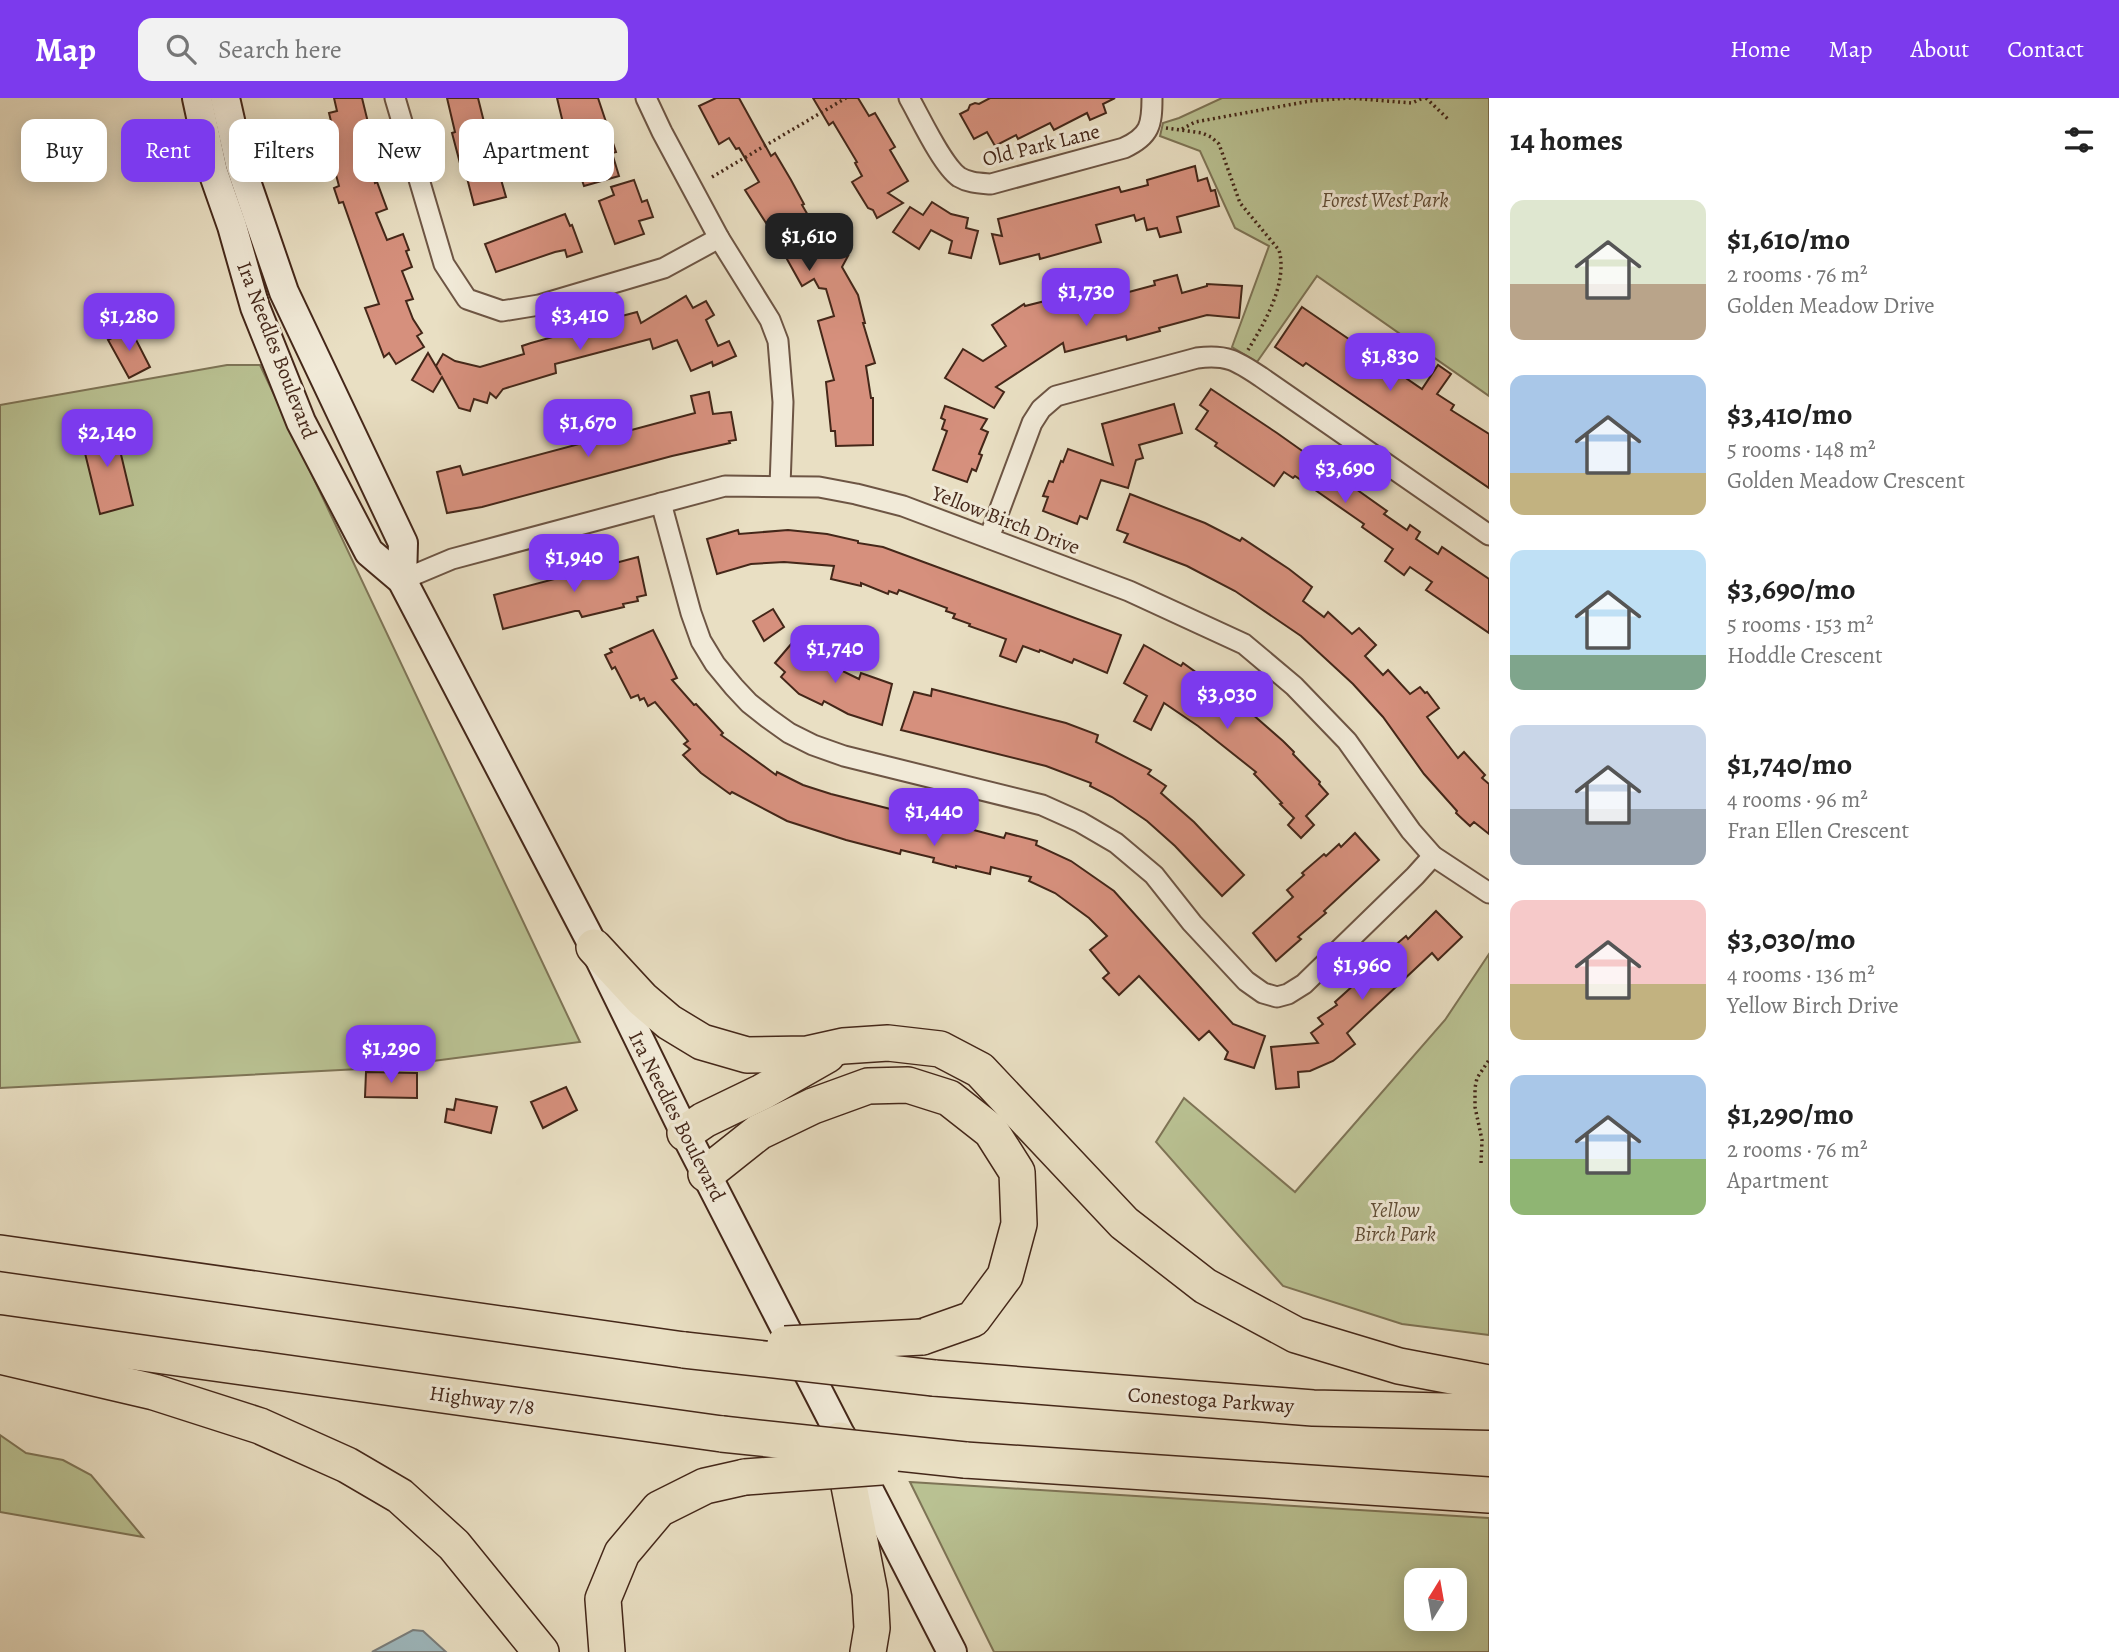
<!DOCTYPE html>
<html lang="en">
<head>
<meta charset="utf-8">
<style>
  :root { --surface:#fff; --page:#f2f2f2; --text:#222; --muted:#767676; --accent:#7c3aed }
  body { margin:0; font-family:Alegreya,serif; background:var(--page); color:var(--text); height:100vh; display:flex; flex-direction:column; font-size:26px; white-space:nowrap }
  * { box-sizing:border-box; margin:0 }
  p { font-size:23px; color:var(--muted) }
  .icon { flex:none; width:38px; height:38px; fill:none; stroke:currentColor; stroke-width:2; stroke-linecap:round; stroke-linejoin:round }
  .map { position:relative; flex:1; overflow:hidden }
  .panel { display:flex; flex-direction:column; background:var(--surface); width:630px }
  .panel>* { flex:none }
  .top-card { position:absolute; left:21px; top:21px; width:665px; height:63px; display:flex; gap:14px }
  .needle { width:46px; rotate:11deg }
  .buttons { position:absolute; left:1404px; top:1470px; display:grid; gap:14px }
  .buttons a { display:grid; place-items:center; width:63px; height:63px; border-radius:14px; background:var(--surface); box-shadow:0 4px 18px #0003; font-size:35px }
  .price { position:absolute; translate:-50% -60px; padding:0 16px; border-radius:14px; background:var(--accent); color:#fff; font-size:23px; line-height:46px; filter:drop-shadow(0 2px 4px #0008) }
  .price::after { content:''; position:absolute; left:50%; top:42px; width:21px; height:16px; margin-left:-10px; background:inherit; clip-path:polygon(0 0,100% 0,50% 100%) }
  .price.selected { background:#222; color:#fff }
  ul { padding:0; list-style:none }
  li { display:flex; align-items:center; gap:21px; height:175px; padding:0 21px }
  li span { display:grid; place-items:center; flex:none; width:196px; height:140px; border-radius:14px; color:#555 }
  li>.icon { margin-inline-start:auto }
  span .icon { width:84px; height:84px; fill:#fffc; stroke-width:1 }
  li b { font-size:30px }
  h2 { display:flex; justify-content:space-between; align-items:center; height:84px; padding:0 21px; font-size:30px }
  .pill { padding:0 24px; border-radius:14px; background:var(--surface); box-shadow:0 4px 18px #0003; font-size:24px; line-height:63px }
  .pill.selected { background:var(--accent); color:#fff }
  header { display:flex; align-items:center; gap:42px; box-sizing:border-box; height:98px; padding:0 35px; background:var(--accent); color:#fff }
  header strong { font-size:33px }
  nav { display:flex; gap:38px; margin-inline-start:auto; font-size:24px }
  .search { width:490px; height:63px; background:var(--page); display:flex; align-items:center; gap:18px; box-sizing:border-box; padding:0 24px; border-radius:14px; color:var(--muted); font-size:26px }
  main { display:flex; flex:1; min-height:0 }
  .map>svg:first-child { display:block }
  .green { fill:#b9c192; stroke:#7e7456; stroke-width:2; fill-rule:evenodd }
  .water { fill:#9eb9bf; stroke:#7a7f7d; stroke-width:2 }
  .building { fill:#d6907d; stroke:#442719; stroke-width:2 }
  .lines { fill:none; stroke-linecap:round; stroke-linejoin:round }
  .minor-casing { stroke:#6d5544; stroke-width:23 }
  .secondary-casing { stroke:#442719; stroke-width:32 }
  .motorway-casing { stroke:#442719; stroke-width:38 }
  .path { stroke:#442719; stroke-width:3.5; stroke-dasharray:2 3.5; stroke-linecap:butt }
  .minor { stroke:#f1ead8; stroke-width:19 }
  .secondary { stroke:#f1ead8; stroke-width:28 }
  .motorway { stroke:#e9dfc3; stroke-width:35 }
  .motorway-bridge-casing { stroke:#442719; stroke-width:38; stroke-linecap:butt }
  .motorway-bridge { stroke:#e9dfc3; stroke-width:35 }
  .labels { text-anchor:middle; stroke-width:6; stroke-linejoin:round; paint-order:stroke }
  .street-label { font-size:21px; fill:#442719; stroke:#f1ead8 }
  .park-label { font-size:21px; font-style:italic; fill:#614e37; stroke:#f1ead8 }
</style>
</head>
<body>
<header>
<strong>Map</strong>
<div class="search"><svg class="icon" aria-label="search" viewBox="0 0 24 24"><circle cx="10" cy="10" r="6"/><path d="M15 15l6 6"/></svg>Search here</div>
<nav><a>Home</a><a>Map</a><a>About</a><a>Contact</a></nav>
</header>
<main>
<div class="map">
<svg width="1489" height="1554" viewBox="0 0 1489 1554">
  <rect width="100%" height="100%" fill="#e9dfc3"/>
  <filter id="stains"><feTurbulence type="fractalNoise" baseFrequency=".00286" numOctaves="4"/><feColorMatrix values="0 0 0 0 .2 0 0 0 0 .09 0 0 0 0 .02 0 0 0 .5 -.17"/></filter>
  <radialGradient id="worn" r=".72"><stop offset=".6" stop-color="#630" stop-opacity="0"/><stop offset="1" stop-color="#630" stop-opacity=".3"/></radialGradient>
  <g class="green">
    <polygon points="1222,0 1489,0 1489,298 1317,178 1257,264 1232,249 1269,148 1235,130 1200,53 1160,38 1163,25 1179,20"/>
    <polygon points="227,267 260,267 580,944 379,970 0,990 0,307"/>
    <polygon points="1489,856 1489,1237 1402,1226 1283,1188 1156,1044 1184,1000 1295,1094 1445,922"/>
    <polygon points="0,1337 26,1355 63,1362 91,1377 143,1439 0,1414"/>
    <path d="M910,1384L1489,1420V1554H994ZM1416,1482H1454V1521H1416Z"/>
  </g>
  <polygon class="water" points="413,1532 423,1533 446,1554 372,1554"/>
  <g class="building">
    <polygon points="334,0 362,0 375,53 367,55 375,85 377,84 387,111 376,115 387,142 403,136 409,152 406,153 412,169 402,173 413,201 406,203 413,221 422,235 417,238 424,249 396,266 389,255 384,259 365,210 379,206 343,104 339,105 334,90 339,88 329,51 337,48 329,15 337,13"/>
    <polygon points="447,0 478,0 496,72 498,71 506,99 474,107 466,76 465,76 461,69 452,35 455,34"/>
    <polygon points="557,0 598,0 616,54 612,55 619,78 584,88 578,70 575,71 561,26 563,25"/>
    <polygon points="716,0 739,0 771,58 775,55 791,82 804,106 802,107 829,153 831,152 835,159 848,158 842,169 858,197 865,225 863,225 875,265 866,268 871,300 873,300 873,347 836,348 835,333 831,333 826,284 834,282 818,223 834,218 826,191 819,190 814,181 802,188 783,154 793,147 777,119 766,125 745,92 759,84 739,50 736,51 729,40 719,46 699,8"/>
    <polygon points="813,0 858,0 869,18 875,15 895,49 890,52 908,83 888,95 903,105 877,120 873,112 868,110 852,84 862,78 855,65 857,64 833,24 829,27"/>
    <polygon points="990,0 1115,0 1103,6 1106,15 1090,22 1087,15 1054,32 1050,25 1018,41 1016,37 995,48 987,34 974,41 960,16 968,12 970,7 975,5 979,6"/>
    <polygon points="1195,68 1198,83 1207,80 1211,93 1215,92 1219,108 1177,119 1181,134 1160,139 1157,130 1147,132 1144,120 1136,123 1134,117 1096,127 1101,144 1040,161 1039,156 1000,166 992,136 1002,138 998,121 1119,89 1121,94 1148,87 1147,82"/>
    <polygon points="634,82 642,104 647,102 653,119 639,123 644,136 615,146 599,103 614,97 611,89"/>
    <polygon points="932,104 951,116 968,120 966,130 978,133 971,160 949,155 952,143 931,132 919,151 893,134 910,109 923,117"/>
    <polygon points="565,116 570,128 572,127 582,154 567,159 565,152 555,154 496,174 485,146"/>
    <polygon points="1177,177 1182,195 1207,188 1207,186 1242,188 1239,220 1207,217 1159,230 1160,233 1127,242 1126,238 1065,254 1063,245 996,289 1004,294 994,310 945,280 963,251 983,263 1006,248 992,227 1024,206 1025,208 1053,201 1056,209 1109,195 1110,199 1155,187 1154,183"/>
    <polygon points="686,198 693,210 706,203 714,217 706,222 718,248 729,243 736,258 713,268 712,264 691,273 677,242 653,251 650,241 555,266 556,275 503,291 496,300 490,295 487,305 474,301 470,313 459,310 442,279 433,294 412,282 428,255 441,277 436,268 443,256 455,263 480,269 524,256 522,248 531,245 614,222 614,220 637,214 641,225"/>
    <polygon points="1302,209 1422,291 1438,267 1451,276 1437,296 1454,307 1451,312 1489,336 1489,390 1306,265 1303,268 1275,249"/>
    <polygon points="130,230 150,269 129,280 108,242"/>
    <polygon points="1211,291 1277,335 1387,413 1384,416 1407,432 1410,427 1420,434 1416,441 1438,456 1442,449 1489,481 1489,535 1426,492 1432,484 1410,469 1404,477 1385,463 1393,451 1362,429 1364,426 1295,378 1293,380 1284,374 1274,388 1215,348 1217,345 1196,331 1208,313 1200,307"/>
    <polygon points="709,294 713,316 731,314 736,342 729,343 730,345 672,358 482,409 447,415 437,374 460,368 463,377 695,315 691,298"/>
    <polygon points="1174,306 1182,335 1139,347 1143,360 1136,362 1128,390 1101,382 1087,421 1080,418 1077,426 1043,413 1048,399 1043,398 1049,383 1053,384 1061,363 1063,364 1068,351 1113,367 1102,326"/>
    <polygon points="945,308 987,321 981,331 988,334 979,356 982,357 976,373 972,371 967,384 933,372 947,333 942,331 945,322 941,320"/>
    <polygon points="114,327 133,407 100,416 80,335"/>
    <polygon points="1130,396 1205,425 1240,443 1242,440 1289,471 1312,489 1303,503 1324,519 1328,514 1352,536 1359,530 1376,547 1365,558 1383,577 1388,572 1410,596 1420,589 1425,595 1427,594 1439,610 1427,619 1458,660 1464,654 1485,677 1482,680 1489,686 1489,736 1474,724 1470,728 1456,715 1457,713 1424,676 1383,619 1353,586 1301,538 1235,493 1187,468 1124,444 1128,436 1117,432"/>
    <polygon points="738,432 739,436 788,432 827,436 858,443 858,445 883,449 1121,537 1107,575 1074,561 1072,565 1040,552 1039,554 1023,548 1016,564 1000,558 1006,541 969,528 970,526 953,520 955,516 946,513 947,510 899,492 897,496 889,493 888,496 861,485 861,488 831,481 834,468 784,464 751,466 717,476 707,441"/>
    <polygon points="638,459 646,497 637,499 638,503 623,506 624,509 582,519 579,513 575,513 503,531 494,497"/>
    <polygon points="773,511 784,529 764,543 753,523"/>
    <polygon points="653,532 677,580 672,582 694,607 696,606 723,635 721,637 776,677 777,674 803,687 831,696 966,730 1004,740 1006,735 1037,743 1036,747 1071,763 1114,793 1233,926 1265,938 1254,970 1225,961 1228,954 1209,933 1199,942 1139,878 1119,897 1103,880 1109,875 1090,852 1107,838 1089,820 1055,795 1029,783 1031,779 991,769 990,776 956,768 956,770 933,764 934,760 901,752 900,756 846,742 787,723 732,694 730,696 701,675 683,657 690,651 684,646 688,643 655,604 648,608 644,600 640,602 638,597 631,600 615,569 612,571 605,557 612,554 610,551"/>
    <polygon points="792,545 803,555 810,548 830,567 859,581 861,575 892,586 882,627 848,616 824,603 822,607 799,596 781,579 785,574 775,565"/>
    <polygon points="1144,547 1181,568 1183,565 1243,608 1283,643 1294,654 1293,656 1320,684 1319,686 1328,696 1306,718 1314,727 1301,740 1288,727 1294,720 1280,706 1282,705 1254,676 1256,674 1198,628 1164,605 1151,632 1134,623 1147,598 1124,585"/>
    <polygon points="932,591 1066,625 1098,637 1096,644 1151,672 1148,676 1166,688 1161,695 1194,724 1244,777 1222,798 1175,748 1147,723 1112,699 1090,688 1091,685 1046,668 901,632 914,594 931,598"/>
    <polygon points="1355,735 1379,762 1324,813 1326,815 1298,839 1301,841 1276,863 1253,835 1293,799 1287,792 1304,777 1302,775 1324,756 1326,758 1339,746 1341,749"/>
    <polygon points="1436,813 1462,839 1438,862 1432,855 1347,935 1355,946 1333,963 1310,973 1298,974 1299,989 1276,991 1271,949 1318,945 1311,935 1323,926 1318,920 1337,907 1335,904 1387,857 1386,855 1406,838 1408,841"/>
    <polygon points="366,974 417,975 417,1000 365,999"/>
    <polygon points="566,989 577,1012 543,1030 531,1004"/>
    <polygon points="456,1001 497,1009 491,1035 445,1024 447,1011 454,1012"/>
  </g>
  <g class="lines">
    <g class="minor-casing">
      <g id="minor">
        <polyline points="395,0 444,166 467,201 502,213 539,207 664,170 719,140"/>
        <polyline points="646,0 662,34 719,140 770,222 778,243 783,304 780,388"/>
        <path d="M909,0C920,19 942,67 959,79C969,85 979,85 991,86L1124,50C1150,38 1152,27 1152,0"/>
        <polyline points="661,405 691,515 701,543 715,566 734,589 749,605 768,620 789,635 813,647 844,658 1042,707 1080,724 1116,745 1154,777 1192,825 1246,883 1263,895 1277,899 1288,896 1304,886 1415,778 1433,758"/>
        <path d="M989,440L1032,325L1041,311L1056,298L1197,260C1227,256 1237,263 1261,279L1489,437"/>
        <polyline points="402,482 452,461 725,388 819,389 856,396 903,408 1129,493 1244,546 1294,588 1347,643 1411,733 1433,758 1489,795"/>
      </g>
    </g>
    <g class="secondary-casing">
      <g id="secondary">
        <polyline points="197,0 213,74 232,128 255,209 301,324 369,454 402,482 594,849 685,1035 952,1554"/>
        <polyline points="225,0 240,66 284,194 403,445 402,482"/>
      </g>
    </g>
    <g class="motorway-casing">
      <g id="motorway">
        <polyline points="594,849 642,901 669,924 702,944 747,957 807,956 843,948 888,945 940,951 980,972 1124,1125 1205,1188 1296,1237 1399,1268 1489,1285"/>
        <polyline points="685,1035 704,1022 762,994 827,957"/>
        <polyline points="706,1076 759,1034 813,1008 868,988 908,987 949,1000 991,1033 1017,1074 1019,1126 1005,1178 973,1221 922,1239"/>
        <polyline points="0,1155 684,1252"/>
        <polyline points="0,1235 722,1336"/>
        <polyline points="0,1258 154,1294 260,1328 347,1367 400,1398 454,1447 541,1554"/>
        <polyline points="934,1280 1313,1310 1489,1314"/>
        <polyline points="840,1342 870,1495 872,1530 868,1554"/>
        <polyline points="965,1362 1489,1397"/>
        <polyline points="607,1554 603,1501 622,1455 659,1411 705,1388 745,1379"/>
      </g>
    </g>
    <g class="path">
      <polyline points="1426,0 1449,22"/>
      <path d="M1166,30L1202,35L1211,39L1219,46L1240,105L1279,152C1288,185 1265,224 1248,252"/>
      <polyline points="1182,31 1195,24 1310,3 1349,0 1412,5 1423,0"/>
      <polyline points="712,79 846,0"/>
      <polyline points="1481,1065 1482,1042 1475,1009 1475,990 1477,980 1489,962"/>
    </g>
    <use href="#minor" class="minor"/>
    <use href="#secondary" class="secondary"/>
    <use href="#motorway" class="motorway"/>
    <g class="motorway-bridge-casing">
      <g id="motorway-bridge">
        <polyline points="785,1246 922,1239"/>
        <polyline points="684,1252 934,1280"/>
        <polyline points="722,1336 965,1362"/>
        <polyline points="745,1379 881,1369"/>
      </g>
    </g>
    <use href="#motorway-bridge" class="motorway-bridge"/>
  </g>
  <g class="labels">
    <g class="street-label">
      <text transform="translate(1041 47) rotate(-14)" y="7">Old Park Lane</text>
      <text transform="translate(277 252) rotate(69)" y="7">Ira Needles Boulevard</text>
      <text transform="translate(1006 422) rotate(21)" y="7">Yellow Birch Drive</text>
      <text transform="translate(677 1018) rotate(63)" y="7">Ira Needles Boulevard</text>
      <text transform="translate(482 1302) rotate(8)" y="7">Highway 7/8</text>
      <text transform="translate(1211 1302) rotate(4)" y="7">Conestoga Parkway</text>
    </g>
    <g class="park-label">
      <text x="1385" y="109">Forest West Park</text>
      <text x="1395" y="1119">Yellow<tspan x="1395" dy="24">Birch Park</tspan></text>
    </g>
  </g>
  <rect width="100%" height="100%" filter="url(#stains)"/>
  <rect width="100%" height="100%" fill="url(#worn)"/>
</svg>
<div class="buttons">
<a><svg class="needle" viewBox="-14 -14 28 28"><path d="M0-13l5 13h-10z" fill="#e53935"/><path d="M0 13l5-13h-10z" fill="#767676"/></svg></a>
</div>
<b class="price selected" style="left:809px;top:175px">$1,610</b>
<b class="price" style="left:1086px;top:230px">$1,730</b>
<b class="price" style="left:580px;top:254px">$3,410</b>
<b class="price" style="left:129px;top:255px">$1,280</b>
<b class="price" style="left:1390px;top:295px">$1,830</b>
<b class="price" style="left:588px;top:361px">$1,670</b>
<b class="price" style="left:107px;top:371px">$2,140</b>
<b class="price" style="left:1345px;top:407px">$3,690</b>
<b class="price" style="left:574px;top:496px">$1,940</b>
<b class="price" style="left:835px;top:587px">$1,740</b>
<b class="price" style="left:1227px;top:633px">$3,030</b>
<b class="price" style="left:934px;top:750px">$1,440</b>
<b class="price" style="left:1362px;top:904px">$1,960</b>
<b class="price" style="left:391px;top:987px">$1,290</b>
<div class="top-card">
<a class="pill">Buy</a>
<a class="pill selected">Rent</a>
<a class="pill">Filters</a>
<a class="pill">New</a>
<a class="pill">Apartment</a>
</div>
</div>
<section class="panel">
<h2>14 homes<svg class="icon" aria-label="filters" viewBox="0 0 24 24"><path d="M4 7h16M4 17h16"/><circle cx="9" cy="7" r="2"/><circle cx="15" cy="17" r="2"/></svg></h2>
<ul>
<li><span style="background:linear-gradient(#dfe7d0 60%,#b9a48a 0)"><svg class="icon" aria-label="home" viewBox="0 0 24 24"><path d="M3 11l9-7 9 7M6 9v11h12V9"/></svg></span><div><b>$1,610/mo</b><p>2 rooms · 76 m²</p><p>Golden Meadow Drive</p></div></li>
<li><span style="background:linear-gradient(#a9c7e8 70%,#c2b280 0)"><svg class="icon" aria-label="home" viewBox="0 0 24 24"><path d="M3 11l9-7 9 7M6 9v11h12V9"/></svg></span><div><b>$3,410/mo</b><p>5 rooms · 148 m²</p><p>Golden Meadow Crescent</p></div></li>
<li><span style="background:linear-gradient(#bfe0f5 75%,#7fa58c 0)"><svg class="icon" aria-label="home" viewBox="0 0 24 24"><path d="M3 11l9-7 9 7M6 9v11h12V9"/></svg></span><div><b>$3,690/mo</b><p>5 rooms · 153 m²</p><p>Hoddle Crescent</p></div></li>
<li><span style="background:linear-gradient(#c9d6e8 60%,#9aa5b1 0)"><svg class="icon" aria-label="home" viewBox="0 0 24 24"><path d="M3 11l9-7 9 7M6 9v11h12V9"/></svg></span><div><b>$1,740/mo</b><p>4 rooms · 96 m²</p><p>Fran Ellen Crescent</p></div></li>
<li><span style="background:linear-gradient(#f6c9c9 60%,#c2b280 0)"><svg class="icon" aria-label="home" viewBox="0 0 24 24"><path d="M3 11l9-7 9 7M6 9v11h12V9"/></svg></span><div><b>$3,030/mo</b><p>4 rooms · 136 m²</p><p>Yellow Birch Drive</p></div></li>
<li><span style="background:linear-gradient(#a9c7e8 60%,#8fb573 0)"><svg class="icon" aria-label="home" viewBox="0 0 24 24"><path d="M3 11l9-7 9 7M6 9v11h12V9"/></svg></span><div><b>$1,290/mo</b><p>2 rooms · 76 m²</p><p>Apartment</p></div></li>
</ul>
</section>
</main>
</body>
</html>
